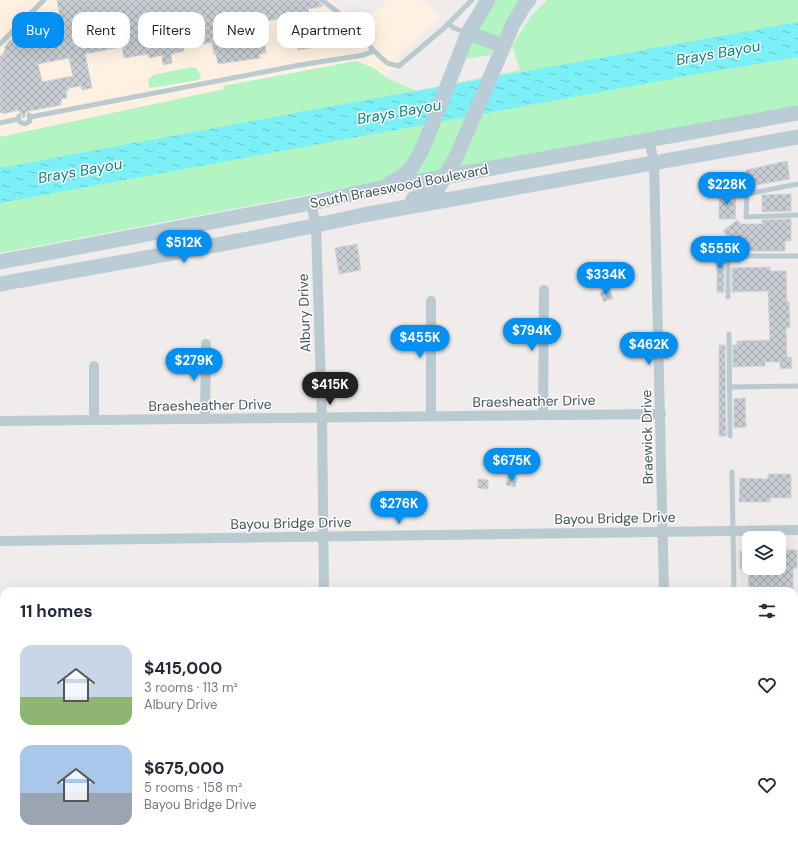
<!DOCTYPE html>
<html lang="en">
<head>
<meta charset="utf-8">
<style>
  :root { --surface:#fff; --page:#f6f6f7; --text:#1f2937; --muted:#747a83; --accent:#0290f3 }
  body { margin:0; font-family:"DM Sans",sans-serif; background:var(--page); color:var(--text); height:100vh; display:flex; flex-direction:column; font-size:15px; white-space:nowrap }
  * { box-sizing:border-box; margin:0 }
  p { font-size:13px; color:var(--muted) }
  .icon { flex:none; width:22px; height:22px; fill:none; stroke:currentColor; stroke-width:2; stroke-linecap:round; stroke-linejoin:round }
  .map { position:relative; flex:1; overflow:hidden }
  .side { position:absolute; left:0px; top:587px; width:798px; height:256px; display:flex; flex-direction:column; background:var(--surface); border-radius:12px 12px 0 0; box-shadow:0 4px 16px #0002 }
  .side>* { flex:none }
  .top-card { position:absolute; left:12px; top:12px; width:400px; height:36px; display:flex; gap:8px }
  .fabs { position:absolute; left:742px; top:531px; display:grid; gap:8px }
  .fabs a { display:grid; place-items:center; width:44px; height:44px; border-radius:8px; background:var(--surface); box-shadow:0 4px 16px #0002; font-size:20px }
  .price { position:absolute; translate:-50% -34px; padding:0 9px; border-radius:14px; background:var(--accent); color:#fff; font-size:13px; line-height:26px; filter:drop-shadow(0 1px 2px #0008) }
  .price::after { content:''; position:absolute; left:50%; top:24px; width:12px; height:9px; margin-left:-6px; background:inherit; clip-path:polygon(0 0,100% 0,50% 100%) }
  .price.current { background:#222; color:#fff }
  ul { padding:0; list-style:none }
  li { display:flex; align-items:center; gap:12px; height:100px; padding:0 20px }
  li span { display:grid; place-items:center; flex:none; width:112px; height:80px; border-radius:12px; color:#555 }
  li>.icon { margin-inline-start:auto }
  span .icon { width:48px; height:48px; fill:#fffc; stroke-width:1 }
  li b { font-size:17px }
  h2 { display:flex; justify-content:space-between; align-items:center; height:48px; padding:0 20px; font-size:17px }
  .tag { padding:0 14px; border-radius:12px; background:var(--surface); box-shadow:0 4px 16px #0002; font-size:14px; line-height:36px }
  .tag.current { background:var(--accent); color:#fff }
  .map>svg:first-child { display:block }
  .commercial { fill:#fef1e1 }
  .green { fill:#b3f4c3 }
  .water { fill:url(#water-ripples) }
  .building { fill:url(#building-cross-hatch); stroke:#cfd4d9; fill-rule:evenodd }
  .lines { fill:none; stroke-linecap:round; stroke-linejoin:round }
  .service { stroke:#bacad1; stroke-width:5 }
  .minor { stroke:#bacad1; stroke-width:10 }
  .secondary { stroke:#baccd6; stroke-width:15 }
  .labels { text-anchor:middle; stroke-width:3; stroke-linejoin:round; paint-order:stroke }
  .street-label { font-size:14px; fill:#42545c; stroke:#fff }
  .water-label { font-size:15px; font-style:italic; fill:#048289; stroke:#fff }
</style>
</head>
<body>
<div class="map">
<svg width="798" height="843" viewBox="0 0 798 843">
  <defs>
    <pattern id="water-ripples" width="26" height="14" patternUnits="userSpaceOnUse"><rect width="26" height="14" fill="#7bf0f7"/><path d="M2 4q2-2 4 0t4 0M15 11q2-2 4 0t4 0" fill="none" stroke="#66c5cb"/></pattern>
    <pattern id="building-cross-hatch" width="8" height="8" patternUnits="userSpaceOnUse"><rect width="8" height="8" fill="#c7cdd2"/><path d="M0 0l8 8M0 8l8-8" fill="none" stroke="#a3a9ae"/></pattern>
  </defs>
  <rect width="100%" height="100%" fill="#f0ecec"/>
  <polygon class="commercial" points="0,0 332,0 360,24 388,0 422,0 441,18 396,56 398,68 384,75 345,74 0,136"/>
  <g class="green">
    <polygon points="497,0 524,0 499,38 478,30 479,26"/>
    <polygon points="547,0 798,0 798,106 322,192 0,253 0,137 224,89 223,86 356,61 372,67 387,78 416,91 520,70 512,46 531,16"/>
    <polygon points="472,42 493,50 491,55 465,59"/>
    <polygon points="191,67 196,68 201,75 199,80 151,88 149,87 148,79 153,75"/>
  </g>
  <polygon class="water" points="798,22 798,57 687,76 0,203 0,168 306,111"/>
  <g class="building">
    <path d="M57,0H318L323,6L308,9L315,47L298,50L292,16L261,22L266,53L259,54L260,58L218,64L216,54H214L212,42L184,47V51L171,54L172,63L163,65L162,55L149,58L148,54L124,58L122,47L85,54L92,88L82,90L81,86L68,88V91H66L67,98L61,99V105L29,111L25,113V117L23,118L22,114L19,112L18,110L3,114L2,112L0,113V57L5,51V47L10,40L28,37L27,34L62,27ZM243,25L246,40L221,45L218,29ZM69,58L73,76L42,82L38,64Z"/>
    <polygon points="787,161 790,179 750,186 746,170"/>
    <polygon points="731,172 745,182 740,188 733,189 724,182"/>
    <polygon points="719,193 736,195 735,219 719,219"/>
    <polygon points="791,194 791,211 762,212 762,195"/>
    <polygon points="791,219 791,241 785,241 785,251 740,251 723,231 737,220 741,224 762,224 762,220"/>
    <polygon points="357,244 361,270 339,274 335,248"/>
    <polygon points="717,248 724,248 724,292 717,293"/>
    <polygon points="770,267 770,271 786,271 787,302 789,302 790,328 786,328 787,357 791,357 792,368 780,369 780,362 765,362 765,366 733,367 733,345 737,345 737,341 770,340 768,291 732,292 732,268"/>
    <polygon points="609,289 613,298 604,302 600,293"/>
    <polygon points="719,345 725,345 726,436 719,436"/>
    <polygon points="745,398 746,427 734,428 734,399"/>
    <polygon points="768,474 791,474 791,498 770,498 770,502 739,502 740,478 768,479"/>
    <polygon points="508,476 517,478 515,487 506,485"/>
    <polygon points="478,479 488,480 488,489 478,488"/>
    <polygon points="779,550 797,550 797,568 793,568 793,591 749,591 748,569 740,569 740,551 749,551 749,568 779,568"/>
  </g>
  <g class="lines">
    <g class="service">
      <polyline points="322,0 344,17 374,51"/>
      <polyline points="449,23 452,27 467,33"/>
      <polyline points="0,44 44,0"/>
      <polyline points="19,116 18,119 20,122 25,124 30,121 29,115"/>
      <polyline points="30,117 300,65 364,55 374,51 387,63 399,66 443,29 472,0"/>
      <polyline points="0,123 18,119"/>
      <polyline points="798,184 747,194 746,217 798,215"/>
      <polyline points="728,250 728,297"/>
      <polyline points="728,256 798,256"/>
      <polyline points="729,334 730,436"/>
      <polyline points="729,387 798,386"/>
      <polyline points="732,472 734,591"/>
      <polyline points="794,733 798,733"/>
    </g>
    <g class="minor">
      <polyline points="649,139 654,163 664,591"/>
      <polyline points="311,203 316,226 322,418 324,591"/>
      <polyline points="431,301 431,416"/>
      <polyline points="94,366 94,420"/>
      <polyline points="543,415 544,290"/>
      <polyline points="205,419 206,344"/>
      <polyline points="0,421 661,414"/>
      <polyline points="0,541 798,530"/>
      <polyline points="0,661 4,661"/>
      <polyline points="0,781 4,781"/>
      <polyline points="329,839 329,843"/>
      <polyline points="668,839 668,843"/>
    </g>
    <g class="secondary">
      <polyline points="468,33 503,46"/>
      <path d="M390,183C410,174 415,164 424,145L468,33L488,0"/>
      <polyline points="413,199 432,193 438,189 444,178 458,153 513,24 524,6 529,0"/>
      <polyline points="0,262 311,203 376,189 798,113"/>
      <path d="M0,284C121,262 243,242 363,215L798,137"/>
    </g>
  </g>
  <g class="labels">
    <g class="street-label">
      <text transform="translate(399 186) rotate(-11)" y="5">South Braeswood Boulevard</text>
      <text transform="translate(304 313) rotate(-92)" y="5">Albury Drive</text>
      <text transform="translate(534 401) rotate(-1)" y="5">Braesheather Drive</text>
      <text transform="translate(210 405) rotate(-1)" y="5">Braesheather Drive</text>
      <text transform="translate(647 437) rotate(-91)" y="5">Braewick Drive</text>
      <text transform="translate(615 518) rotate(-1)" y="5">Bayou Bridge Drive</text>
      <text transform="translate(291 523) rotate(-1)" y="5">Bayou Bridge Drive</text>
    </g>
    <g class="water-label">
      <text transform="translate(718 53) rotate(-10)" y="5">Brays Bayou</text>
      <text transform="translate(399 112) rotate(-10)" y="5">Brays Bayou</text>
      <text transform="translate(80 171) rotate(-10)" y="5">Brays Bayou</text>
    </g>
  </g>
</svg>
<div class="fabs">
<a><svg class="icon" aria-label="layers" viewBox="0 0 24 24"><path d="M12 4l9 5-9 5-9-5zM3 14l9 5 9-5"/></svg></a>
</div>
<b class="price" style="left:727px;top:206px">$228K</b>
<b class="price" style="left:184px;top:264px">$512K</b>
<b class="price" style="left:720px;top:270px">$555K</b>
<b class="price" style="left:606px;top:296px">$334K</b>
<b class="price" style="left:532px;top:352px">$794K</b>
<b class="price" style="left:420px;top:359px">$455K</b>
<b class="price" style="left:649px;top:366px">$462K</b>
<b class="price" style="left:194px;top:382px">$279K</b>
<b class="price current" style="left:330px;top:406px">$415K</b>
<b class="price" style="left:512px;top:482px">$675K</b>
<b class="price" style="left:399px;top:525px">$276K</b>
<div class="top-card">
<a class="tag current">Buy</a>
<a class="tag">Rent</a>
<a class="tag">Filters</a>
<a class="tag">New</a>
<a class="tag">Apartment</a>
</div>
<section class="side">
<h2>11 homes<svg class="icon" aria-label="filters" viewBox="0 0 24 24"><path d="M4 7h16M4 17h16"/><circle cx="9" cy="7" r="2"/><circle cx="15" cy="17" r="2"/></svg></h2>
<ul>
<li><span style="background:linear-gradient(#c9d6e8 65%,#8fb573 0)"><svg class="icon" aria-label="home" viewBox="0 0 24 24"><path d="M3 11l9-7 9 7M6 9v11h12V9"/></svg></span><div><b>$415,000</b><p>3 rooms · 113 m²</p><p>Albury Drive</p></div><svg class="icon" aria-label="heart" viewBox="0 0 24 24"><path d="M12 20l-8-8c-3-5 5-10 8-4 3-6 11-1 8 4z"/></svg></li>
<li><span style="background:linear-gradient(#a9c7e8 60%,#9aa5b1 0)"><svg class="icon" aria-label="home" viewBox="0 0 24 24"><path d="M3 11l9-7 9 7M6 9v11h12V9"/></svg></span><div><b>$675,000</b><p>5 rooms · 158 m²</p><p>Bayou Bridge Drive</p></div><svg class="icon" aria-label="heart" viewBox="0 0 24 24"><path d="M12 20l-8-8c-3-5 5-10 8-4 3-6 11-1 8 4z"/></svg></li>
</ul>
</section>
</div>
</body>
</html>
